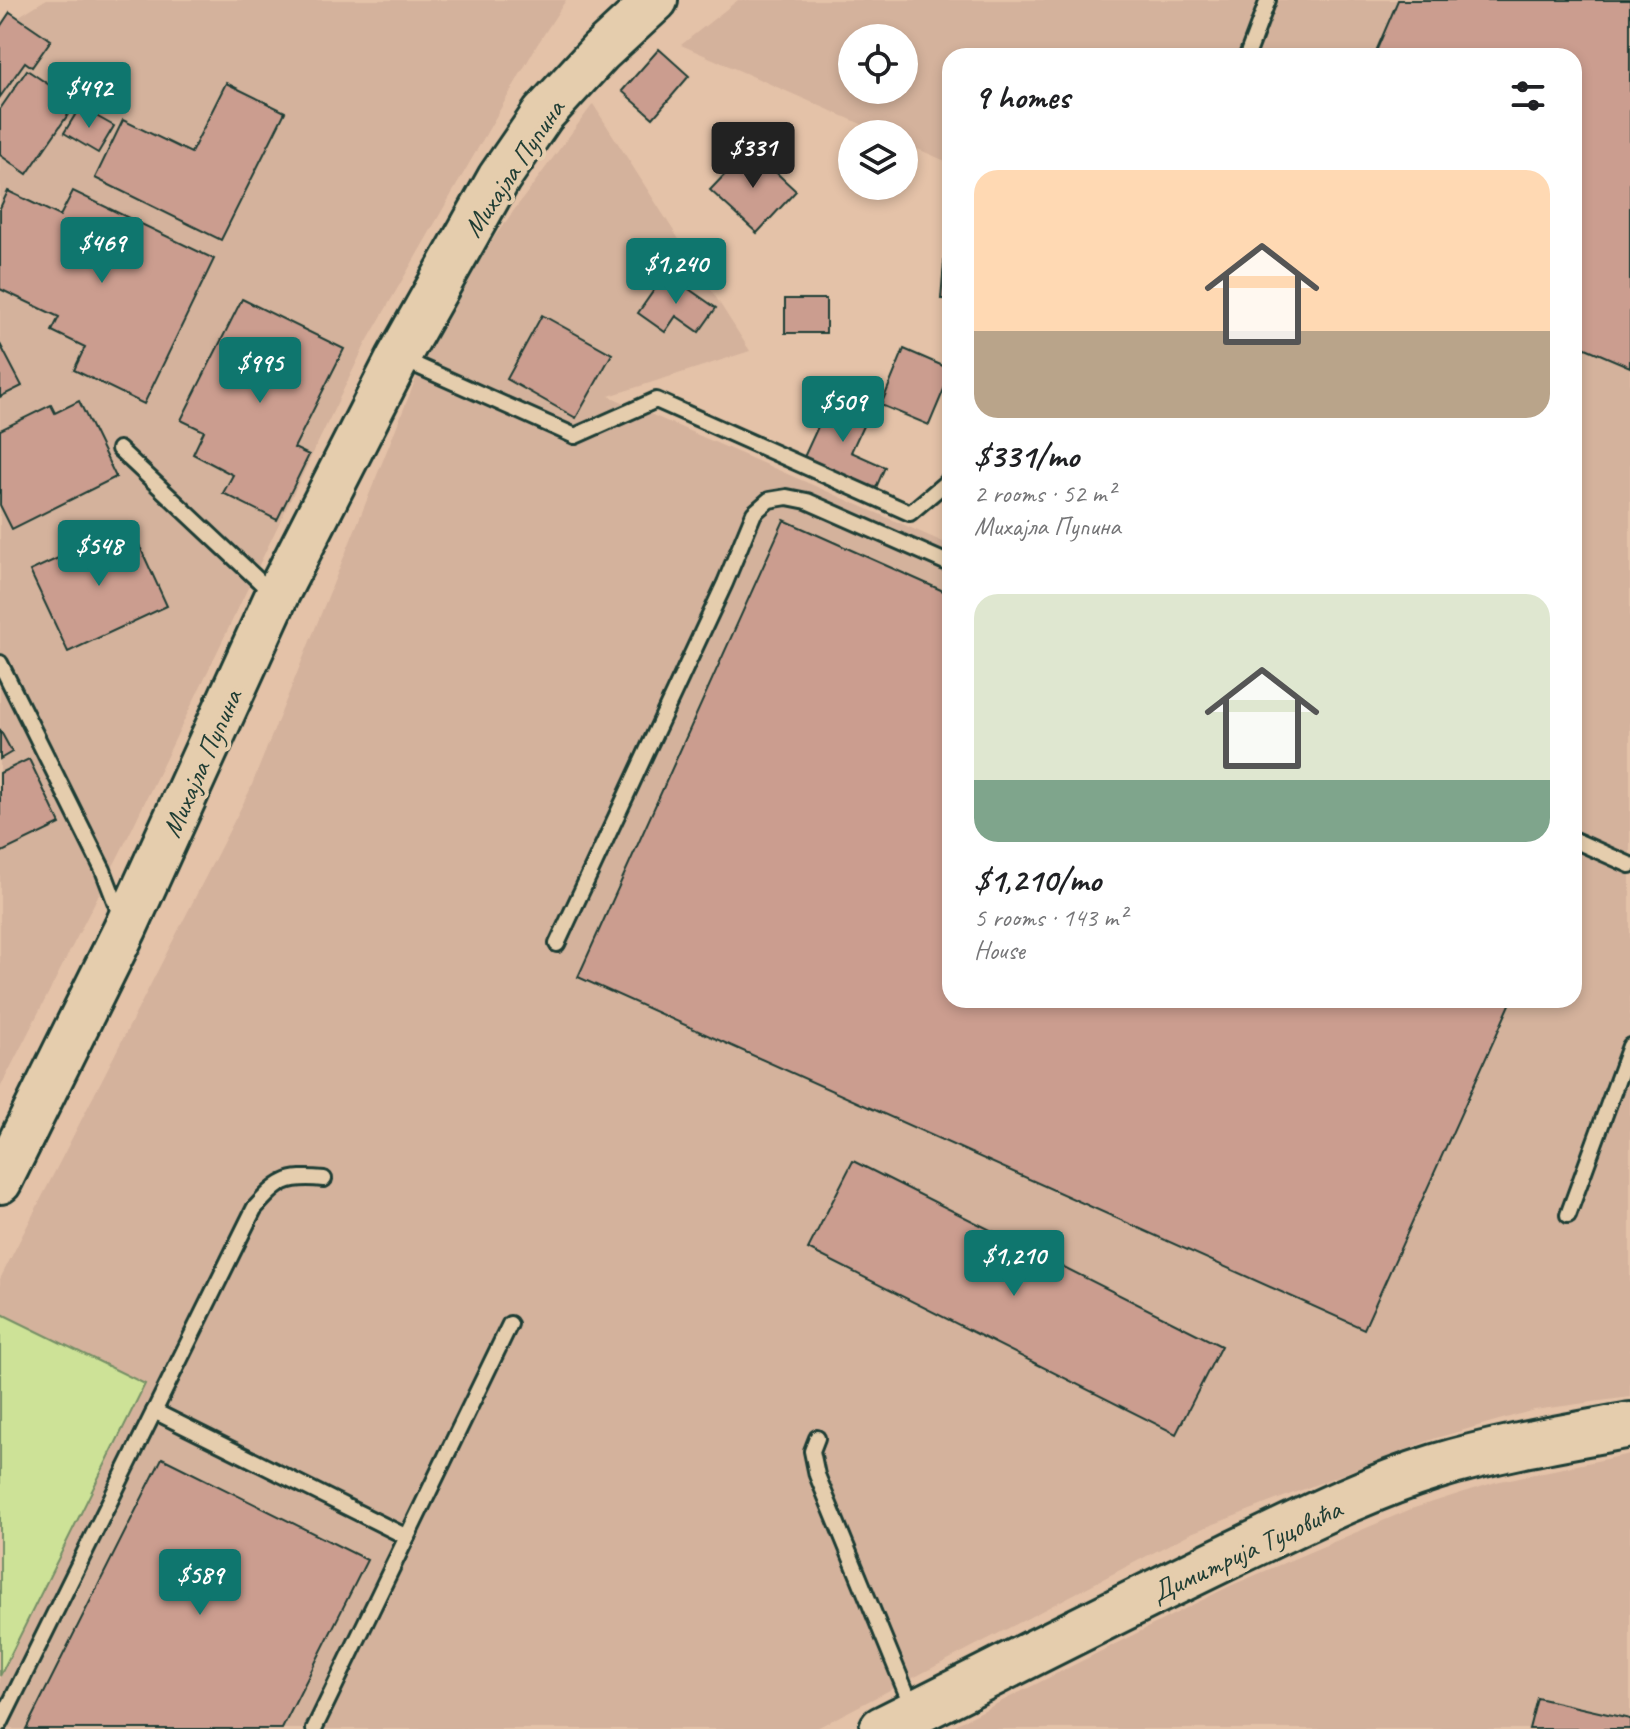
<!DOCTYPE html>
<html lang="en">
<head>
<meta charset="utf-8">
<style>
  :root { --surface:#fff; --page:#f2f2f2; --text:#202124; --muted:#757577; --accent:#0f766e }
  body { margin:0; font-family:Caveat,sans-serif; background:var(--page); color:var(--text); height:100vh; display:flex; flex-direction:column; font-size:30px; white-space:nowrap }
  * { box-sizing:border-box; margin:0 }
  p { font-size:26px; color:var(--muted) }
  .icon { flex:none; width:44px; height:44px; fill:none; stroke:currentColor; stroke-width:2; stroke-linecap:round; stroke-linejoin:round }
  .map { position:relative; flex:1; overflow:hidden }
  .details { position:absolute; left:942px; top:48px; width:640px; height:960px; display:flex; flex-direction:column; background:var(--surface); border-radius:24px; box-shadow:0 4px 12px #0003 }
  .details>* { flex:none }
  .buttons { position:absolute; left:838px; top:24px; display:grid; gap:16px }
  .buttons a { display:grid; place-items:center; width:80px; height:80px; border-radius:50%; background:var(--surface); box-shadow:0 4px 12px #0003; font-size:40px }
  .price { position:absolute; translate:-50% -68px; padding:0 18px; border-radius:8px; background:var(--accent); color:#fff; font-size:26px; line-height:52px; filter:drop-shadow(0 2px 4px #0008) }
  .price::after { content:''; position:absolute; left:50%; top:48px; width:24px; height:18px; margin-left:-12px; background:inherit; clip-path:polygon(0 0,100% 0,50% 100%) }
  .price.active { background:#222; color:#fff }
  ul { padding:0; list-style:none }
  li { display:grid; align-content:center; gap:16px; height:424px; padding:0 32px }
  li span { display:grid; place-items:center; height:248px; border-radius:24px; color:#555 }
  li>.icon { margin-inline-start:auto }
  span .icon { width:144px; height:144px; fill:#fffc; stroke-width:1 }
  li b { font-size:34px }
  h2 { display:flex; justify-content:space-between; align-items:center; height:96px; padding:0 32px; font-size:34px }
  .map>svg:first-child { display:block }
  .built { fill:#d4b29c; fill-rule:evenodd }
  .green { fill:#cde297; stroke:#769066; stroke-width:2 }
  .building { fill:#cb9d8f; stroke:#1f3d34; stroke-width:2 }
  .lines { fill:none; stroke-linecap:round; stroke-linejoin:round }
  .lane-casing { stroke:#1f3d34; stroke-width:20 }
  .secondary-casing { stroke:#1f3d34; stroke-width:48 }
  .primary-casing { stroke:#1f3d34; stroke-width:50 }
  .lane { stroke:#e5cdad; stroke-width:14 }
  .secondary { stroke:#e5cdad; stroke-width:42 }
  .primary { stroke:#e5cdad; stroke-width:44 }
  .labels { text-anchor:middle; stroke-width:8; stroke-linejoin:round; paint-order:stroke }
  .street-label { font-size:28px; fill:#1f3d34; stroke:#e5cdad }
</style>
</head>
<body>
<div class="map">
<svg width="1630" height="1729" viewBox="0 0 1630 1729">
  <rect width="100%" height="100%" fill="#e4c2a8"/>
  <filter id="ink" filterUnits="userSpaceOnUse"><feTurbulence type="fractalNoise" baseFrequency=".0125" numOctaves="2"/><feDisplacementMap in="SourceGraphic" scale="16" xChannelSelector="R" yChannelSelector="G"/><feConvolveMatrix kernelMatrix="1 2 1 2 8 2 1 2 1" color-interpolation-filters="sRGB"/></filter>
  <g filter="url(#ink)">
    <g class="built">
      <polygon points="45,0 566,0 537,45 365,345 127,839 0,1088 0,28"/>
      <path d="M738,0H1630V1397L1534,1410L1436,1438L1191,1533L815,1729H0V1279L249,792L434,334L495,236L593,104L750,351L609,396L950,545V1000H1574V56H950V163L904,143V134H884L681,45ZM852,38H904V90H852Z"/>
      <polygon points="1630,1454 1630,1729 947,1729 1230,1586 1411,1509 1496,1482"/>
    </g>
    <polygon class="green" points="0,1313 145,1384 0,1676"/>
    <g class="building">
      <polygon points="1398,0 1630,0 1630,367 1574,343 1574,56 1374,56"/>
      <polygon points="10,12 51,40 32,67 25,62 0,97 0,27"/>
      <polygon points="659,49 689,76 653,118 622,91"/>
      <polygon points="27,70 76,103 27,174 0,155 0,109"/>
      <polygon points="226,83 285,112 221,240 95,178 123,120 191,153"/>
      <polygon points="80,107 114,126 98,153 64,133"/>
      <polygon points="750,148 796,191 757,233 710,190"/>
      <polygon points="8,191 60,216 73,191 214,259 144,404 74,370 85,347 52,331 59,317 0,289 0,208"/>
      <polygon points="946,239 950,239 950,299 941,299"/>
      <polygon points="666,273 716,308 699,332 676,316 665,332 638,313"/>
      <polygon points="242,299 344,349 294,448 309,455 277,520 223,493 233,475 193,454 204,431 181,420"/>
      <rect x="785" y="299" width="41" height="34"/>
      <polygon points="542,315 612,354 576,418 507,379"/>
      <polygon points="0,344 22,386 0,397"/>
      <polygon points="904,349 950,369 950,375 929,425 881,405"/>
      <polygon points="832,396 869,413 851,452 885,467 875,490 804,457"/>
      <polygon points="79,401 116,477 12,529 0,505 0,430 51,405 55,413"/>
      <polygon points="784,520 950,594 950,1000 1512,1000 1364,1329 578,977"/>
      <polygon points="130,525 167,606 68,652 30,571"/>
      <polygon points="0,730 12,752 0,759"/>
      <polygon points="29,759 60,824 0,853 0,773"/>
      <polygon points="853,1161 1221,1346 1176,1434 808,1249"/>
      <polygon points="162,1458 367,1560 282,1729 26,1729"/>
      <polygon points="1537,1698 1630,1719 1630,1729 1529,1729"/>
    </g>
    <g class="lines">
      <g class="lane-casing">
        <g id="lane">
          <polyline points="1247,56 1268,0"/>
          <polyline points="402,359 575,436 656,400 910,513 950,479"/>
          <polyline points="119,449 273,594"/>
          <polyline points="0,663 103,870 121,917"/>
          <polyline points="1574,840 1630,865"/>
          <polyline points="557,944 725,583 754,513 769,500 787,497 807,501 950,564"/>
          <polyline points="1568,1215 1630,1046"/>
          <polyline points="154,1411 407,1537"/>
          <polyline points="817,1438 812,1451 817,1475 913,1709"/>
          <path d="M0,1724L254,1209C279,1181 286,1175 324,1179"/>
          <polyline points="314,1729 510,1324"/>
        </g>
      </g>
      <g class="secondary-casing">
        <polyline id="secondary" points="0,1182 125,929 276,597 398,358 499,178 543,114 600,52 656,0"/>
      </g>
      <g class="primary-casing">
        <path id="primary" d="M882,1729C998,1671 1113,1612 1229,1556C1296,1524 1364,1489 1435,1467C1498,1448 1565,1437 1630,1425"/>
      </g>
      <use href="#lane" class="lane"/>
      <use href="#secondary" class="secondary"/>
      <use href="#primary" class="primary"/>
    </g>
  </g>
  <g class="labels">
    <g class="street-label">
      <text transform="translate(513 168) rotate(-56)" y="10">Михајла Пупина</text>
      <text transform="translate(201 763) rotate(-66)" y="10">Михајла Пупина</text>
      <text transform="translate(1246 1550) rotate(-25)" y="10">Димитрија Туцовића</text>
    </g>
  </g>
</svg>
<div class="buttons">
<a><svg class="icon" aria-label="locate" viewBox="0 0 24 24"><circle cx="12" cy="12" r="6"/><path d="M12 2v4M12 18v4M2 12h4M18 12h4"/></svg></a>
<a><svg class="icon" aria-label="layers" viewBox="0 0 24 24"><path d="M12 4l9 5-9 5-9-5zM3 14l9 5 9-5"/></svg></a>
</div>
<b class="price" style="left:89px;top:130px">$492</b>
<b class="price active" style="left:753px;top:190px">$331</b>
<b class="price" style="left:102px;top:285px">$469</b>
<b class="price" style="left:676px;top:306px">$1,240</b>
<b class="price" style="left:260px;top:405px">$995</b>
<b class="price" style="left:843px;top:444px">$509</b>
<b class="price" style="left:99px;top:588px">$548</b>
<b class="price" style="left:1014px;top:1298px">$1,210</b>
<b class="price" style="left:200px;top:1617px">$589</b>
<section class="details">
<h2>9 homes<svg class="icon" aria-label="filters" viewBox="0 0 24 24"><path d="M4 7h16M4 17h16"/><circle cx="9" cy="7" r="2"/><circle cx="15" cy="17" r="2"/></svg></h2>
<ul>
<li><span style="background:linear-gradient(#ffd9b3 65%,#b9a48a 0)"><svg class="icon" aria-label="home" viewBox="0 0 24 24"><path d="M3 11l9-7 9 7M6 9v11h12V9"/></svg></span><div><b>$331/mo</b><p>2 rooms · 52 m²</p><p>Михајла Пупина</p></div></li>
<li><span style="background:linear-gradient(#dfe7d0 75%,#7fa58c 0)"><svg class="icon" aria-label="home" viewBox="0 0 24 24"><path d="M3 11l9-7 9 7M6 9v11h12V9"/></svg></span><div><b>$1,210/mo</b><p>5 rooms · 143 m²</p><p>House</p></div></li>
</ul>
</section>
</div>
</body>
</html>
